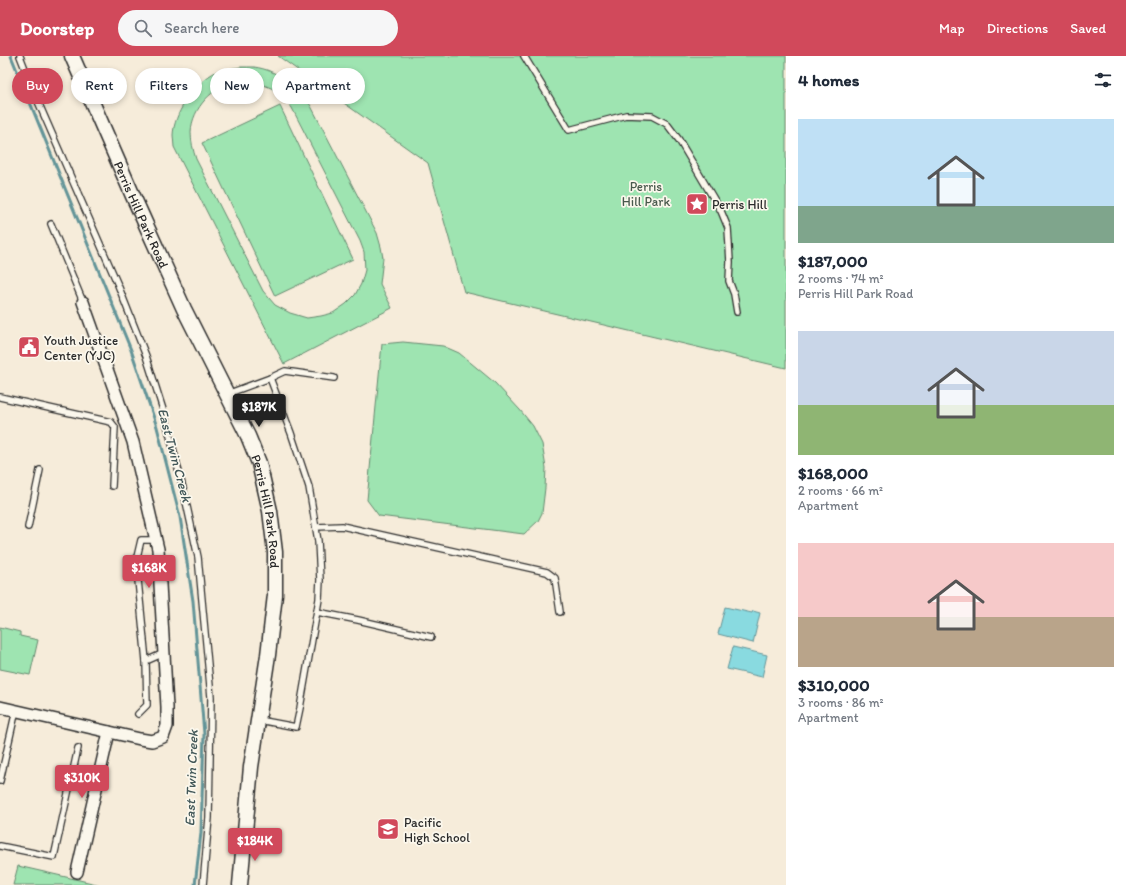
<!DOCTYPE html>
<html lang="en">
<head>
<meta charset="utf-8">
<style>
  :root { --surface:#fff; --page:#f6f6f7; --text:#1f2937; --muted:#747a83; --accent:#d1495b }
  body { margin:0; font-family:Itim,sans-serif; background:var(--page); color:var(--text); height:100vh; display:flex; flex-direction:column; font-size:15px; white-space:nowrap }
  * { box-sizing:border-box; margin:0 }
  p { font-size:13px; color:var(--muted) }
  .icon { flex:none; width:22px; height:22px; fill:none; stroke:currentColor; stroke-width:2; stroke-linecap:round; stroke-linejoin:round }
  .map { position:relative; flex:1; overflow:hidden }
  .panel { display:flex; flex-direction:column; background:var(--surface); width:340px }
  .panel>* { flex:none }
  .banner { position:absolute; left:12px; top:12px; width:380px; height:36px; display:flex; gap:8px }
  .price { position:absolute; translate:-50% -34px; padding:0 9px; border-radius:4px; background:var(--accent); color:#fff; font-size:13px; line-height:26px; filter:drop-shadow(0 1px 2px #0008) }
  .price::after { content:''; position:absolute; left:50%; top:24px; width:12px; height:9px; margin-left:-6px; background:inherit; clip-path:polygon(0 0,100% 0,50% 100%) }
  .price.active { background:#222; color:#fff }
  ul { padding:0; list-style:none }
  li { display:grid; align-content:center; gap:8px; height:212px; padding:0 12px }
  li span { display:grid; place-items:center; height:124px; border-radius:0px; color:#555 }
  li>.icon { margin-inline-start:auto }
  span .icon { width:72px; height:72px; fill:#fffc; stroke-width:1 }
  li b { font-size:17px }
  h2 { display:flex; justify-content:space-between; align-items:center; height:48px; padding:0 12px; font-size:17px }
  .tag { padding:0 14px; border-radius:18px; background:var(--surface); box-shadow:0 2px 6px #0003; font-size:14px; line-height:36px }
  .tag.active { background:var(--accent); color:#fff }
  header { display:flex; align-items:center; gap:24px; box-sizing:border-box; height:56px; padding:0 20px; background:var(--accent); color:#fff }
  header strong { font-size:19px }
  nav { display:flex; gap:22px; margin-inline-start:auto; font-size:14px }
  .search { width:280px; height:36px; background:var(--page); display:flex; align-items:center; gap:10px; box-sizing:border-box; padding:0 14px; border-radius:22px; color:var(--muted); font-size:15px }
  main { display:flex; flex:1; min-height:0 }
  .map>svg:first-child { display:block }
  .green { fill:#9ee4b1; stroke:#64886e; fill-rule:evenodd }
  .water { fill:#89dae0; stroke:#639498 }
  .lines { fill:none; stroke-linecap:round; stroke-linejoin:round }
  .stream { stroke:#639498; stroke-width:3 }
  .service-casing { stroke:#2b2b2b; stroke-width:8 }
  .minor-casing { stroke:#2b2b2b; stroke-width:14 }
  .tertiary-casing { stroke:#2b2b2b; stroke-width:17 }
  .service { stroke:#fbf7ec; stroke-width:5.5 }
  .minor { stroke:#fbf7ec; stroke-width:11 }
  .tertiary { stroke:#fbf7ec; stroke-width:14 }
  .labels { text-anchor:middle; stroke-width:3.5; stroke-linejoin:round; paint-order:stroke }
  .park-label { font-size:13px; fill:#48594c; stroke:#fbf7ec }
  .poi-label { font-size:13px; fill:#2b2b2b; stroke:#fbf7ec; text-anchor:start }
  .street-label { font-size:13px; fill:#2b2b2b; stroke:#fbf7ec }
  .water-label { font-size:14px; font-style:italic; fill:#425758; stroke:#fbf7ec }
</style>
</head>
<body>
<header>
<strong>Doorstep</strong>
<div class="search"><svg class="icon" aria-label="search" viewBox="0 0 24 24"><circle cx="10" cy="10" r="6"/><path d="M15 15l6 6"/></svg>Search here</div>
<nav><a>Map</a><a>Directions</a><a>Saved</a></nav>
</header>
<main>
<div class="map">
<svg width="786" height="829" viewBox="0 0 786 829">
  <rect width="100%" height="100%" fill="#f6ecda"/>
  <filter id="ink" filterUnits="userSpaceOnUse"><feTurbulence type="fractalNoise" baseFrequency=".025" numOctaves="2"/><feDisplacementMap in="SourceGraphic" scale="8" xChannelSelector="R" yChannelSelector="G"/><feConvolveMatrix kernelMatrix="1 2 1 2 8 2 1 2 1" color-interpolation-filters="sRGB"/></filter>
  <g filter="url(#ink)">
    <g class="green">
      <polygon points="278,0 786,0 786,312 464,236 428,107"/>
      <path d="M241,11C245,11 250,11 254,11C278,14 298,31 311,50L377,177L381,191L383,202L380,228L392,252L284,308L174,91C174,87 173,83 173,79C174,58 192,32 209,20C218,13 230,13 241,11ZM249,25C270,30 280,34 292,52L360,185L364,196L365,214L361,228L355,239L346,248L333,257L321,260L307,262L290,257L275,249L263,235L196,103C193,94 191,85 191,76C192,52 213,30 236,26C240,25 245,25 249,25Z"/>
      <polygon points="280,50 353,203 275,240 202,87"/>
      <polygon points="403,286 443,290 459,297 495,327 520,354 533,370 542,388 546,412 545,432 542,457 538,465 524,478 379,460 367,444 382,288"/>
      <polygon points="0,571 20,576 20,580 38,584 30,619 0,613"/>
      <polygon points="18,810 101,829 13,829"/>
    </g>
    <g class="water">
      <polygon points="725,551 752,557 753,555 760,557 753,587 718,578"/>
      <polygon points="733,591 767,599 762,621 727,613"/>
    </g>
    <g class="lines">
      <polyline class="stream" points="11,0 131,294 157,371 180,461 193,545 204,678 201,777 195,829"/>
      <g class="service-casing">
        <g id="service">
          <polyline points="20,0 36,41 118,229 146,300 165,360 183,432 198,501 211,641 209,762 203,829"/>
          <polyline points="524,0 569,74 626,59 652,60 667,68 679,84 721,155 728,172 730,206 729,225 734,238 737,256"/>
          <polyline points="51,168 83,246"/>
          <polyline points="227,338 270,322 285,315 334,322"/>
          <polyline points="0,341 111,366 115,371 112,430"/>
          <polyline points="28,471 40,414"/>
          <polyline points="316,471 342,470 547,516 555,522 560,556"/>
          <polyline points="317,556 358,564 431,581"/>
          <polyline points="146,605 164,597"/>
          <polyline points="138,658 147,649 146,605 137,514 137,501 141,484 156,484"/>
          <polyline points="259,664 296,671 300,652 319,543 320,524 318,485 309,431 291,377 270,322"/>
          <polyline points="0,725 16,654"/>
          <polyline points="0,790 54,801 78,692"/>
        </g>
      </g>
      <g class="minor-casing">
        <g id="minor">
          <polyline points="0,651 140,683 152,685 163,681 167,670 167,651 158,493 133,386 83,246"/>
          <polyline points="77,816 109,676"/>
        </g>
      </g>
      <g class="tertiary-casing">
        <g id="tertiary">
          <path id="s1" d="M72,0L133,140L184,253L248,380L259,407L270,455L275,496V539L268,599L251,711L240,829"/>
        </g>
      </g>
      <use href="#service" class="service"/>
      <use href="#minor" class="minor"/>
      <use href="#tertiary" class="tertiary"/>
    </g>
  </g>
  <defs>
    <g id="sight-square" transform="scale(1.15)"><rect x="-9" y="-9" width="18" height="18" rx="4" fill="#d1495b" stroke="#fbf7ec"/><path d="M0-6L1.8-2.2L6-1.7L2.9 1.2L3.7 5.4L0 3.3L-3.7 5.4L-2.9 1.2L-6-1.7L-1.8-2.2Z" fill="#fff"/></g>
    <g id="civic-square" transform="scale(1.15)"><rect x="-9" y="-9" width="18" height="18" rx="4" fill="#d1495b" stroke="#fbf7ec"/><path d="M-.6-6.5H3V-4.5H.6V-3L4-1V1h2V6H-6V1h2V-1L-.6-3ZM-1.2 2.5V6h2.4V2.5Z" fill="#fff"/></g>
    <g id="school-square" transform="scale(1.15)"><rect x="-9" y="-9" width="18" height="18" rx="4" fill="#d1495b" stroke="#fbf7ec"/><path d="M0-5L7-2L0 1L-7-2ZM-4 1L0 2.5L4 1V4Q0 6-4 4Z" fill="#fff"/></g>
  </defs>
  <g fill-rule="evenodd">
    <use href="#sight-square" x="697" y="148"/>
    <use href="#civic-square" x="29" y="291"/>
    <use href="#school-square" x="388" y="773"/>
  </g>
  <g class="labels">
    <g class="park-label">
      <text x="646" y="135">Perris<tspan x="646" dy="15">Hill Park</tspan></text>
    </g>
    <g class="poi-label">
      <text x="712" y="153">Perris Hill</text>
      <text x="44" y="289">Youth Justice<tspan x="44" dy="15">Center (YJC)</tspan></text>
      <text x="404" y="771">Pacific<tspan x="404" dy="15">High School</tspan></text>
    </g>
    <g class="street-label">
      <text dy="5" stroke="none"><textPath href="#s1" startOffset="173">Perris Hill Park Road</textPath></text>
      <text dy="5" stroke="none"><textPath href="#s1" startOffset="497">Perris Hill Park Road</textPath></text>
    </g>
    <g class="water-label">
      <text transform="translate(175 399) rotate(75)" y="5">East Twin Creek</text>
      <text transform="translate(191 722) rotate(-88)" y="5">East Twin Creek</text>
    </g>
  </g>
</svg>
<b class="price active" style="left:259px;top:372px">$187K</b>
<b class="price" style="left:149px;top:533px">$168K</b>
<b class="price" style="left:82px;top:743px">$310K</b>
<b class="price" style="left:255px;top:806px">$184K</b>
<div class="banner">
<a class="tag active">Buy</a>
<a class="tag">Rent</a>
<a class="tag">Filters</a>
<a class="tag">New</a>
<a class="tag">Apartment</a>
</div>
</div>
<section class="panel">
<h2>4 homes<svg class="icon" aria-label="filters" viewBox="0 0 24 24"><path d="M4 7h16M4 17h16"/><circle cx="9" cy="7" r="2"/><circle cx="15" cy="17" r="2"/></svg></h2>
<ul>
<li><span style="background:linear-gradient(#bfe0f5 70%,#7fa58c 0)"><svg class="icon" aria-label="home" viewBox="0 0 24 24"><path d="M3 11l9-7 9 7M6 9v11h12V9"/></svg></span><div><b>$187,000</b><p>2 rooms · 74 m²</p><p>Perris Hill Park Road</p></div></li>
<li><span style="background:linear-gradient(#c9d6e8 60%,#8fb573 0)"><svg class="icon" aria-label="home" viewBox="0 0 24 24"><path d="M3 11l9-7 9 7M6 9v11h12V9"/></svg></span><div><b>$168,000</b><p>2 rooms · 66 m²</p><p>Apartment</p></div></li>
<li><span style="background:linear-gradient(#f6c9c9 60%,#b9a48a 0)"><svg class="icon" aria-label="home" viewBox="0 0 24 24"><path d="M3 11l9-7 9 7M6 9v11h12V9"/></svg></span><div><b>$310,000</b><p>3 rooms · 86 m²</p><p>Apartment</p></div></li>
</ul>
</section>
</main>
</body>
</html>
